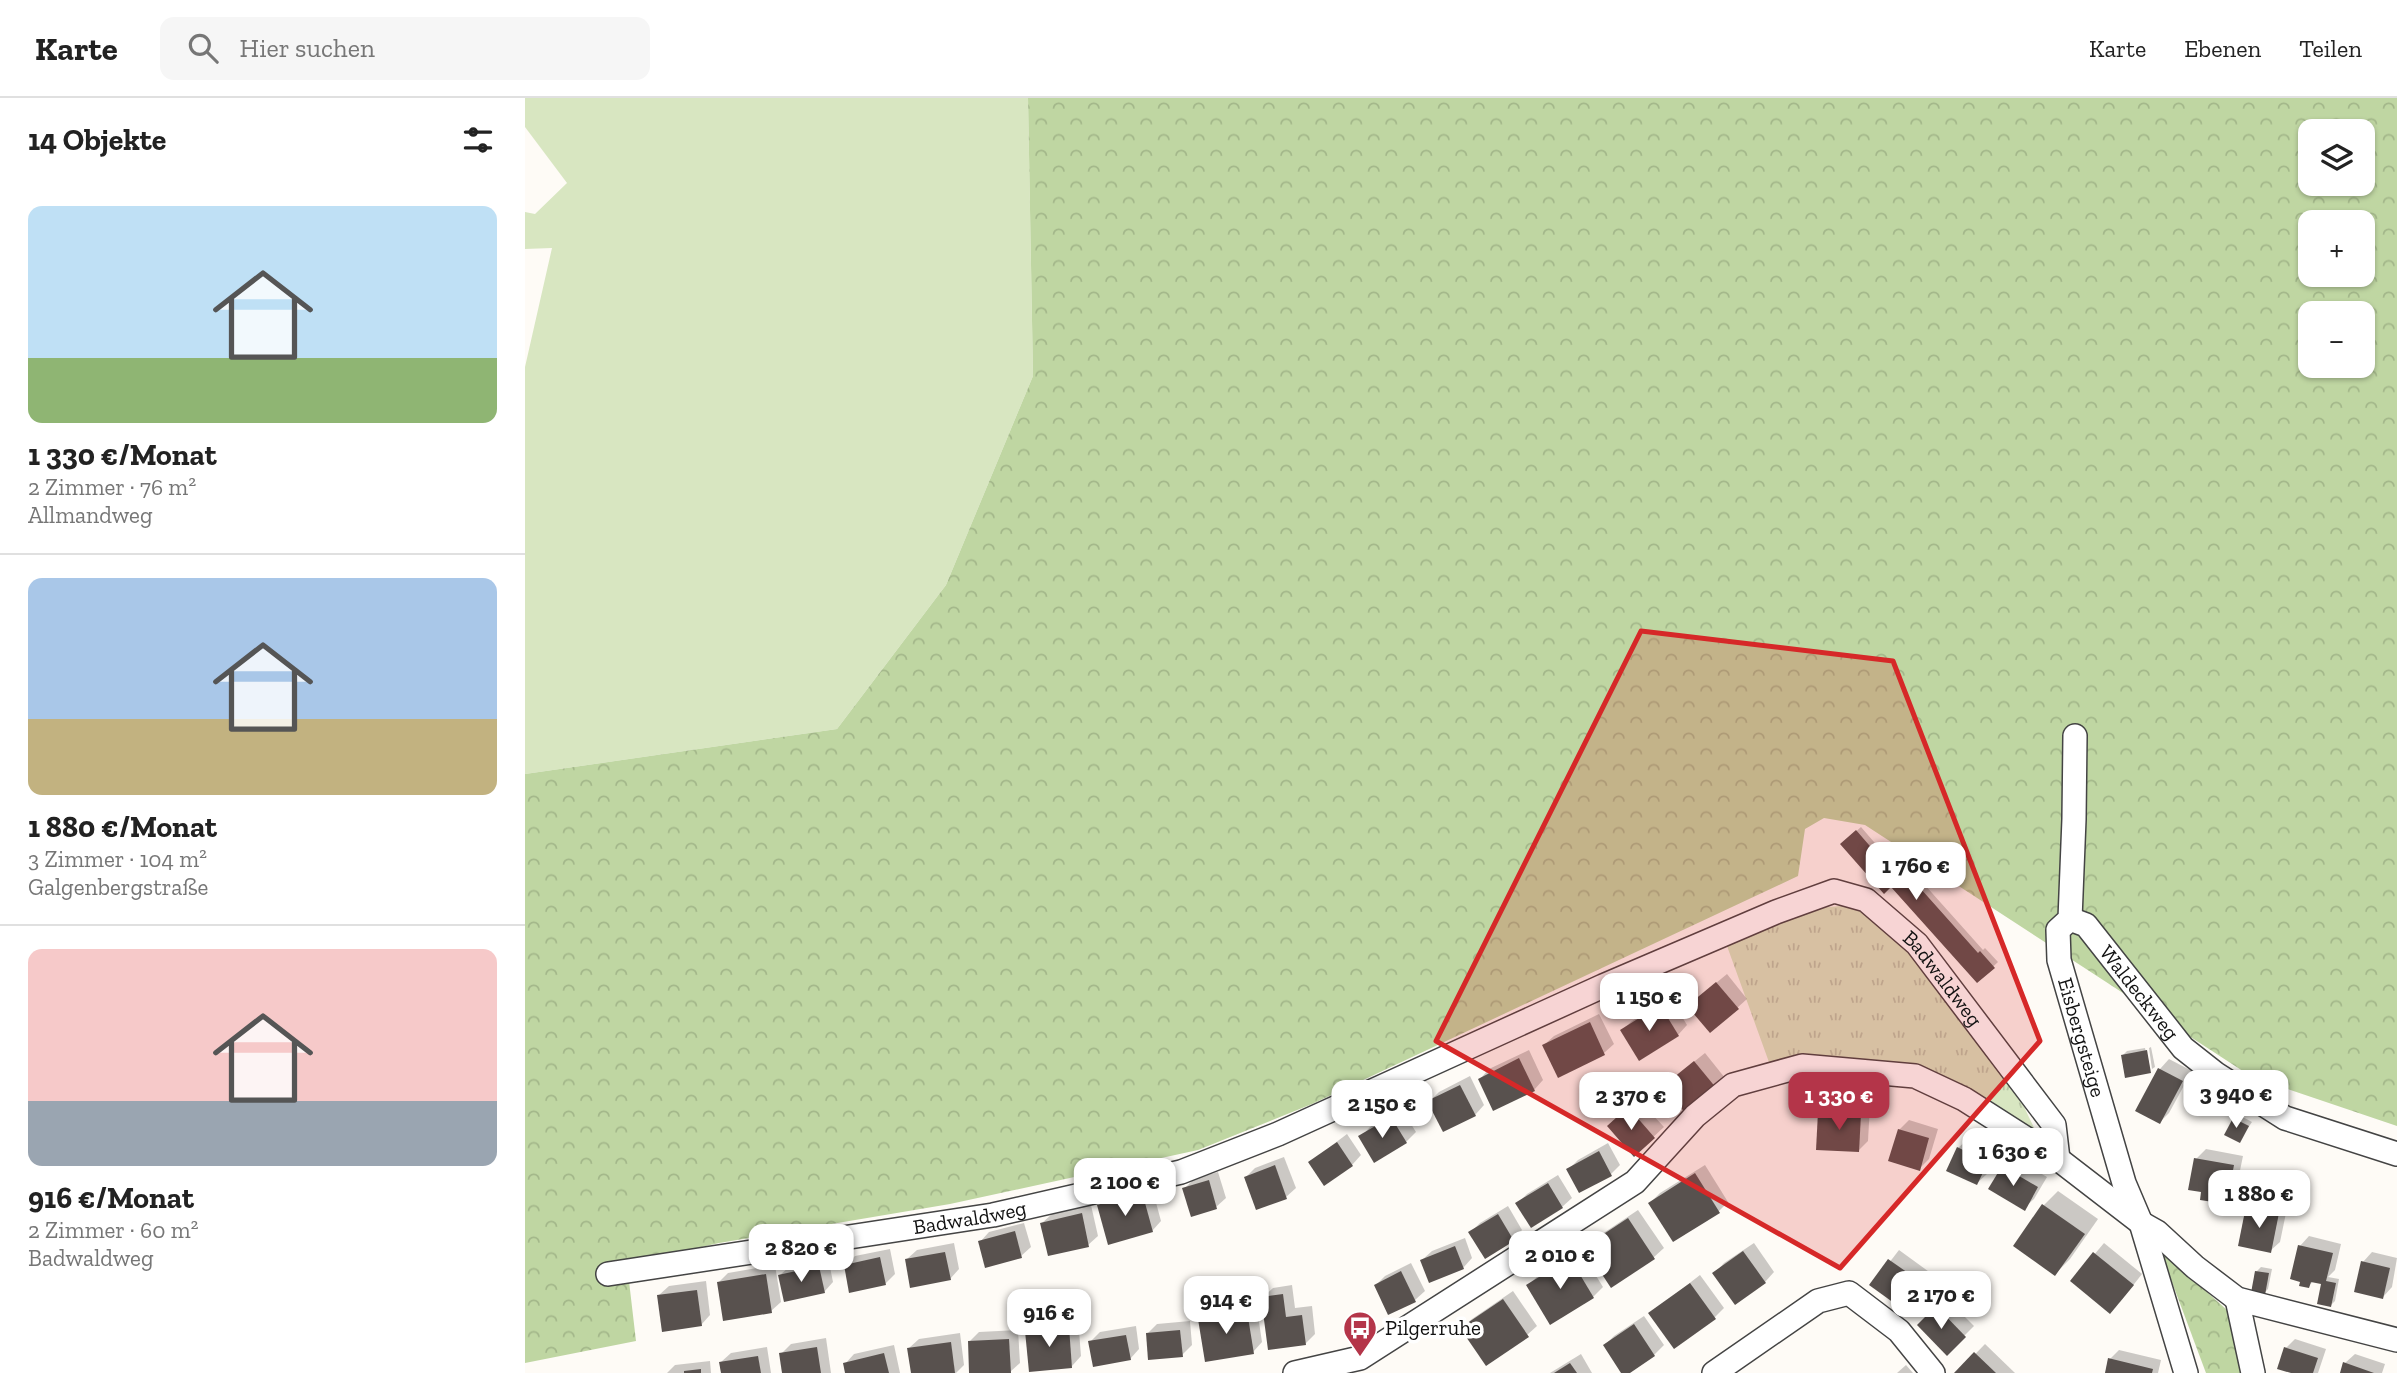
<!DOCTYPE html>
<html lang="de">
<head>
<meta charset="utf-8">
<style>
  :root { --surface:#fff; --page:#f6f6f6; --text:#222; --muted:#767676; --line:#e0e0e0; --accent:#b43549 }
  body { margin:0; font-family:"Zilla Slab",serif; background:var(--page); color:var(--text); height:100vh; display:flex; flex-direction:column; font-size:26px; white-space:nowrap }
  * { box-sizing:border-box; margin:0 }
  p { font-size:23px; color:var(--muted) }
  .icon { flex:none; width:38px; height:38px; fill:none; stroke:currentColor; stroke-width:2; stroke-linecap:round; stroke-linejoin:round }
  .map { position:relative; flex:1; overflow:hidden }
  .details { display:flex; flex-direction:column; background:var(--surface); width:525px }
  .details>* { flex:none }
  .buttons { position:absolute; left:1773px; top:21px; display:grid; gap:14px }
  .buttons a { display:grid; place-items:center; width:77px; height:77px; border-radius:14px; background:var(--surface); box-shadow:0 2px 5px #0004; font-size:35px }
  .price { position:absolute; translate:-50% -60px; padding:0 16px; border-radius:14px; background:#fff; color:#222; font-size:23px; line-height:46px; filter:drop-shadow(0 2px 4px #0008) }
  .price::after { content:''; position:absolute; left:50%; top:42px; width:21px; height:16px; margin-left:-10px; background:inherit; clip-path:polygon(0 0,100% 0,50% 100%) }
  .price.selected { background:var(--accent); color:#fff }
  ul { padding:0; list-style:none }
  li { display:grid; align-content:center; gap:14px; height:371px; padding:0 28px }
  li+li { border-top:2px solid var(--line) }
  li span { display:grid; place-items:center; height:217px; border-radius:14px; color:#555 }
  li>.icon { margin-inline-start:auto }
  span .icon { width:126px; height:126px; fill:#fffc; stroke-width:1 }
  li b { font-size:30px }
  h2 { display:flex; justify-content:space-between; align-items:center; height:84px; padding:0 28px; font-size:30px }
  header { display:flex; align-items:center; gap:42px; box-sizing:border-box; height:98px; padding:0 35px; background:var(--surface); border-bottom:2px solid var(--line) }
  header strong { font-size:33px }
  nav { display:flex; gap:38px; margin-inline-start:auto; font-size:24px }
  .search { width:490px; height:63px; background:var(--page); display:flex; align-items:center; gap:18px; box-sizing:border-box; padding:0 24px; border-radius:14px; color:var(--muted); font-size:26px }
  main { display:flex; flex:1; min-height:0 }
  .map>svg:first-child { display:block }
  .grass { fill:#d8e6c1 }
  .forest { fill:url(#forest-crowns); fill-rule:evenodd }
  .park { fill:url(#park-tufts) }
  .shadow { fill:#0003 }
  .building { fill:#58514e }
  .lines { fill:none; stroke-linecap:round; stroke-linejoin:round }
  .minor-casing { stroke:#444; stroke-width:26 }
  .minor { stroke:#fff; stroke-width:23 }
  .marked { fill:#d62828; fill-opacity:0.2; stroke:#d62828; stroke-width:5; stroke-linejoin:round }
  .labels { text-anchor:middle; stroke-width:7; stroke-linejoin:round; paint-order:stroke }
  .street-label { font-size:21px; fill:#111; stroke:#fff }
  .poi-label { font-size:21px; fill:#111; stroke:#fff; text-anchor:start }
</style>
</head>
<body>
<header>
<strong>Karte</strong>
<div class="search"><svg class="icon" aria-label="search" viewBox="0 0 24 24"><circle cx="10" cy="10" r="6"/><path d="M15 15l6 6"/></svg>Hier suchen</div>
<nav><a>Karte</a><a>Ebenen</a><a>Teilen</a></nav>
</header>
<main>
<section class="details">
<h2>14 Objekte<svg class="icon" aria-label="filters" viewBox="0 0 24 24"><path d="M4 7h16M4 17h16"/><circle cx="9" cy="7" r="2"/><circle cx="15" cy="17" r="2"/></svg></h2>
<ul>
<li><span style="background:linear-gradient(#bfe0f5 70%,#8fb573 0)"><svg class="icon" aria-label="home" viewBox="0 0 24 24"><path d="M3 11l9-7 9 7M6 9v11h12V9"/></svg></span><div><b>1 330 €/Monat</b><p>2 Zimmer · 76 m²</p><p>Allmandweg</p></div></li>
<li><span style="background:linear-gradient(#a9c7e8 65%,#c2b280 0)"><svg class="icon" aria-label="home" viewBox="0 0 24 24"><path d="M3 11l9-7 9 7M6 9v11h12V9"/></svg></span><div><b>1 880 €/Monat</b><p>3 Zimmer · 104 m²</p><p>Galgenbergstraße</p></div></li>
<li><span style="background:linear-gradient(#f6c9c9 70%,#9aa5b1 0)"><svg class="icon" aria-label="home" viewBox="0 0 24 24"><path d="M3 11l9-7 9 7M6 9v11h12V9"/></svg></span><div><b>916 €/Monat</b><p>2 Zimmer · 60 m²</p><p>Badwaldweg</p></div></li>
</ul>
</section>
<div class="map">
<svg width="1872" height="1275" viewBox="0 0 1872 1275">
  <defs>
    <pattern id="forest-crowns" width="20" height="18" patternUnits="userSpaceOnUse" patternTransform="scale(1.75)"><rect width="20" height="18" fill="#bfd6a2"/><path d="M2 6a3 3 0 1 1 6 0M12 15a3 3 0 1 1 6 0" fill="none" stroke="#a3b78a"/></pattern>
    <pattern id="park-tufts" width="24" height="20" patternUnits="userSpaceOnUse" patternTransform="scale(1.75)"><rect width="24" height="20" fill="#d8e6c1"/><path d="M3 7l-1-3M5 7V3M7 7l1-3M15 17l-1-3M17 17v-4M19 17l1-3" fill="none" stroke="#b8c4a5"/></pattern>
  </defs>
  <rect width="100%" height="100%" fill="#fefbf6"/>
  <polygon class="grass" points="0,0 503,0 508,278 421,487 312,631 0,676 0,269 27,150 0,151 0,114 10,116 42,85 0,29"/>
  <g class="forest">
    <path d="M503,0H1872V1028L1727,979L1340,727L1299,720L1280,731L1273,778L787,1006L673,1052L425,1106L194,1145L102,1166L111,1243L0,1265V676L312,631L421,487L508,278ZM1785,33H1838V86H1785ZM1785,124H1838V177H1785ZM1785,215H1838V268H1785Z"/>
    <polygon points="1635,1152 1702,1212 1719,1275 1681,1275"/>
  </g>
  <polygon class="park" points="1327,807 1360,823 1493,996 1511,1034 1418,978 1342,963 1245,967 1202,848 1254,823 1293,810"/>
  <g class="shadow">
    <polygon points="1336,729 1362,759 1376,747 1389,761 1382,767 1458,852 1460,850 1473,864 1453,883 1366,787 1317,746"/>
    <polygon points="1202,876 1222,901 1212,910 1174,899"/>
    <polygon points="1145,899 1162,927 1153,937 1097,932 1107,923"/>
    <polygon points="1074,916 1089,946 1079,955 1019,947 1029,938"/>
    <polygon points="1626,949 1630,969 1627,971 1624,950"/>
    <polygon points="1620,950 1625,973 1597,958 1602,953"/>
    <polygon points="1004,952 1018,982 1009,992 955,981 964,971"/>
    <polygon points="1180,955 1200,980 1161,1014 1150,979"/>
    <polygon points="1644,961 1667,973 1644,1015 1635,1024 1613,1012 1635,971"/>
    <polygon points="945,978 959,1007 950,1017 905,1003 914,994"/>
    <polygon points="1113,1001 1139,1029 1110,1056 1093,1018"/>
    <polygon points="1304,1005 1345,1007 1343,1043 1333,1053 1295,1014"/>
    <polygon points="876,1010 891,1034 881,1044 836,1039 845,1029"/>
    <polygon points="1714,1017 1727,1024 1714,1043 1701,1036"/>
    <polygon points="1384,1022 1413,1031 1404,1061 1394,1071 1374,1032"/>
    <polygon points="822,1036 836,1057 827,1067 785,1064"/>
    <polygon points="1443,1041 1472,1055 1462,1076 1452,1085 1433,1050"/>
    <polygon points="1083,1045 1095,1067 1086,1076 1044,1071 1053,1062"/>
    <polygon points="1681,1051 1718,1058 1712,1087 1702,1097 1694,1095 1687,1102 1678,1093 1671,1061"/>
    <polygon points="759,1059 771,1090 761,1099 721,1079 730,1070"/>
    <polygon points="1488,1059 1522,1079 1509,1101 1499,1110 1478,1069"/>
    <polygon points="1180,1067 1203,1104 1194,1113 1125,1105 1135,1095"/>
    <polygon points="693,1074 701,1100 691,1109 659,1091 669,1081"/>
    <polygon points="1033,1077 1047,1100 1037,1109 993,1105 1002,1096"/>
    <polygon points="1755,1084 1765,1086 1763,1097 1759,1101 1751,1089"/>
    <polygon points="626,1086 636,1123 627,1133 574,1107 583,1098"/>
    <polygon points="1533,1093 1573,1121 1545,1161 1530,1176 1519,1107"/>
    <polygon points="1732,1100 1745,1102 1744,1108 1757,1111 1757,1114 1761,1115 1755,1144 1745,1153 1723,1109"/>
    <polygon points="566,1107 573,1138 563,1147 517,1125 527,1116"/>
    <polygon points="983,1108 997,1132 988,1142 946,1134 955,1125"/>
    <polygon points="1113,1112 1139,1150 1129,1159 1087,1188 1061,1149 1071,1140"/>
    <polygon points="499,1125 506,1149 496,1158 455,1144 464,1134"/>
    <polygon points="1784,1138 1816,1146 1810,1172 1803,1179 1814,1181 1810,1203 1806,1207 1799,1180 1789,1183 1783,1188 1777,1182 1775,1148"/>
    <polygon points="940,1140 947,1160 938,1170 897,1162 907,1153"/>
    <polygon points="429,1145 434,1171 425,1181 382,1161 392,1152"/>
    <polygon points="1229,1145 1249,1174 1240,1184 1190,1175 1199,1165"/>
    <polygon points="1579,1145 1617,1176 1595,1204 1547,1183"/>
    <polygon points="365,1151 370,1176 360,1186 320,1168 330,1158"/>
    <polygon points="1055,1152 1078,1189 1068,1199 1026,1225 1003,1187 1013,1178"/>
    <polygon points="1374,1152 1407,1176 1379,1211 1347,1187"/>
    <polygon points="1847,1154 1872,1160 1867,1189 1858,1199 1838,1164"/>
    <polygon points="303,1159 308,1184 299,1194 255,1177 265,1168"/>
    <polygon points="886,1165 900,1193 890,1202 851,1187 860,1178"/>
    <polygon points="250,1167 256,1204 246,1213 194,1184 203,1175"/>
    <polygon points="1736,1169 1747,1171 1743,1191 1739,1195 1731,1174"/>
    <polygon points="1175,1177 1199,1210 1190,1219 1126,1215"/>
    <polygon points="727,1180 730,1199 724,1206 731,1204 737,1244 728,1254 675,1222 684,1212 704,1209 701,1188 705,1184"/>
    <polygon points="181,1183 185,1217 176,1227 134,1197 144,1188"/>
    <polygon points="767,1187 770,1210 787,1208 790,1236 780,1246 738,1199 748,1190"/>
    <polygon points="988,1193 1012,1228 1002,1237 937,1230 947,1221"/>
    <polygon points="1421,1200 1449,1228 1422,1255 1394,1227"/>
    <polygon points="1119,1218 1139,1247 1129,1257 1102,1275 1099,1275 1080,1247 1089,1238"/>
    <polygon points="553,1220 556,1258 547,1268 502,1234 512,1224"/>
    <polygon points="665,1223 667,1247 657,1257 622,1236 632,1226"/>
    <polygon points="611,1228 614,1251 605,1261 565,1244 575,1234"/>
    <polygon points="493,1232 495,1265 485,1274 446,1275 444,1244 454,1234"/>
    <polygon points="435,1235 439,1267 431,1275 388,1275 384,1250 394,1241"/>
    <polygon points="301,1240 306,1275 259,1275 256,1256 266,1246"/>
    <polygon points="1770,1241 1801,1251 1793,1275 1772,1275 1761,1250"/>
    <polygon points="1460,1246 1490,1275 1432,1275"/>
    <polygon points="369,1247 375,1275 322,1275 320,1266 329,1256"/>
    <polygon points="242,1249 246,1275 198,1275 196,1264 206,1255"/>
    <polygon points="1594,1252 1636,1262 1633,1275 1581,1275 1585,1261"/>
    <polygon points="1056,1256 1067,1275 1025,1275"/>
    <polygon points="1830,1256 1860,1266 1857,1275 1817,1275 1820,1265"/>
    <polygon points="185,1263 186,1275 142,1275 150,1267"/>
    <polygon points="1381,1267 1388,1275 1372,1275"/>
  </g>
  <g class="building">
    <polygon points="1331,732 1357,762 1370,750 1386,767 1379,772 1453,855 1455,853 1470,870 1452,885 1366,789 1359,796 1315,746"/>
    <polygon points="1191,884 1214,911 1185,935 1162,908"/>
    <polygon points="1135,907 1154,938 1114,963 1095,932"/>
    <polygon points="1065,924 1080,957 1033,980 1017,947"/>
    <polygon points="1622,952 1626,975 1600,980 1596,957"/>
    <polygon points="994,960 1010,993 968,1013 953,981"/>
    <polygon points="1169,963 1192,991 1161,1016 1138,988"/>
    <polygon points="1633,970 1658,983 1635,1026 1610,1013"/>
    <polygon points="935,987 951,1018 918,1034 902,1003"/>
    <polygon points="1103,1009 1130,1040 1109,1059 1082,1028"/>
    <polygon points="1293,1014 1336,1016 1334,1054 1291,1052"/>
    <polygon points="866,1019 882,1045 849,1065 833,1038"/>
    <polygon points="1708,1020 1724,1028 1715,1045 1699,1037"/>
    <polygon points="1373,1031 1404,1040 1395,1073 1363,1063"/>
    <polygon points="812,1044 828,1068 799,1088 783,1064"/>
    <polygon points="1432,1049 1463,1064 1452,1087 1421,1073"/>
    <polygon points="1074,1053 1087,1078 1054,1095 1041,1071"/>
    <polygon points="1669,1060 1709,1067 1703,1099 1690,1096 1688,1104 1675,1102 1676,1094 1663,1092"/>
    <polygon points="750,1067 762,1101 731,1112 719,1079"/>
    <polygon points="1477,1068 1513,1089 1500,1113 1463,1091"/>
    <polygon points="1170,1075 1195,1115 1148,1144 1123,1105"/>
    <polygon points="684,1082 692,1111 666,1119 657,1090"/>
    <polygon points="1023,1085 1038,1110 1006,1130 990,1105"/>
    <polygon points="1749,1088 1762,1090 1760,1103 1747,1101"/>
    <polygon points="617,1094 628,1134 583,1147 572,1107"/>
    <polygon points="1517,1106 1560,1136 1530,1178 1488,1148"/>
    <polygon points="1721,1108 1754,1115 1746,1155 1713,1148"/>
    <polygon points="557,1115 564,1149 523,1158 515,1125"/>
    <polygon points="973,1116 989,1143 960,1161 943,1134"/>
    <polygon points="1103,1120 1130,1161 1086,1190 1059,1149"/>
    <polygon points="490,1133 497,1160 460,1170 453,1143"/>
    <polygon points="1773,1147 1808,1155 1801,1183 1811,1185 1806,1209 1792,1206 1796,1186 1786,1184 1784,1190 1774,1188 1775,1184 1765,1181"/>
    <polygon points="930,1148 939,1171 904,1185 895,1162"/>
    <polygon points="1218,1153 1241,1185 1210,1207 1187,1175"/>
    <polygon points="420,1154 426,1182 385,1190 380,1161"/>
    <polygon points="1568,1154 1609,1187 1585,1216 1545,1183"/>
    <polygon points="355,1159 361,1187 324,1195 319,1167"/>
    <polygon points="1045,1160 1069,1200 1025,1227 1001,1187"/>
    <polygon points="1363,1161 1399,1186 1380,1213 1344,1187"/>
    <polygon points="1836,1163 1865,1170 1858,1201 1829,1194"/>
    <polygon points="294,1168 300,1195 259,1204 253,1177"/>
    <polygon points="876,1173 891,1204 863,1217 849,1187"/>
    <polygon points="1730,1173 1744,1175 1740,1197 1726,1195"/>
    <polygon points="241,1176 247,1215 198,1223 192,1184"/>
    <polygon points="723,1184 727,1205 703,1209 699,1188"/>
    <polygon points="1165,1185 1191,1221 1149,1251 1123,1215"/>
    <polygon points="172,1192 177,1228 137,1234 132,1197"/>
    <polygon points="758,1196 761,1219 777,1217 781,1247 743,1252 736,1199"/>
    <polygon points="978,1201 1004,1239 961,1268 935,1230"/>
    <polygon points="1411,1208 1441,1239 1422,1258 1392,1227"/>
    <polygon points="722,1213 729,1256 680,1264 673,1221"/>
    <polygon points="1109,1226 1130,1258 1105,1275 1096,1275 1078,1247"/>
    <polygon points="544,1229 547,1270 504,1274 500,1233"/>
    <polygon points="655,1232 658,1259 623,1262 621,1235"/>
    <polygon points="601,1237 606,1262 568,1269 563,1243"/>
    <polygon points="484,1241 486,1275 444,1275 443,1243"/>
    <polygon points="426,1244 430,1275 386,1275 382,1250"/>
    <polygon points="292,1249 296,1275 257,1275 254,1255"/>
    <polygon points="1759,1249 1793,1260 1788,1275 1766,1275 1752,1271"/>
    <polygon points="1449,1254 1471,1275 1429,1275"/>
    <polygon points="359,1255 364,1275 320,1275 318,1265"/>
    <polygon points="233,1258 236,1275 196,1275 194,1264"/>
    <polygon points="1583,1260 1628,1271 1627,1275 1580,1275"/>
    <polygon points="1818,1264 1849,1275 1815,1275"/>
    <polygon points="1045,1265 1052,1275 1029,1275"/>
    <polygon points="176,1271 176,1275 159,1275 159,1273"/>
  </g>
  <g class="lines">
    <g class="minor-casing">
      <g id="minor">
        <path id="s1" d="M1550,638L1549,721L1545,821L1533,832L1534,862L1599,1085L1616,1125L1661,1275"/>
        <path id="s2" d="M1545,821L1561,827L1658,950L1691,976L1760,1020L1872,1056"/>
        <path id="s3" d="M83,1176L468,1117L656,1074L753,1036L1078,888L1251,814L1309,793L1341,802L1392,846L1529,1027L1533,1061"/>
        <polyline points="1712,1201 1728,1275"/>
        <polyline points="770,1275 835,1260 1110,1084 1170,1018 1208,987 1277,968 1390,978 1439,1001 1533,1061 1616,1125 1632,1134 1670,1169 1712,1201 1872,1242"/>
        <polyline points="1189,1275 1293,1203 1324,1195 1374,1233 1408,1275"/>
      </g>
    </g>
    <use href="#minor" class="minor"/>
  </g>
  <path class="marked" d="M1116,533L1368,563L1515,943L1315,1170L911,943Z"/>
  <defs>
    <g id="bus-pin" transform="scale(1.75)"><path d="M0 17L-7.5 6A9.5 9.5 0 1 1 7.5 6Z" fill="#b43549" stroke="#fff"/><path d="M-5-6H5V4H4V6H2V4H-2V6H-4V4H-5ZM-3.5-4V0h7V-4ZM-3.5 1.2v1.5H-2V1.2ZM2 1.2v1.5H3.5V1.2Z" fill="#fff"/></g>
  </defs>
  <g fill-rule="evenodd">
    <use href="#bus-pin" x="835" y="1230"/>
  </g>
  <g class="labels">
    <g class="street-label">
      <text dy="7" stroke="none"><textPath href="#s3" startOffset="1437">Badwaldweg</textPath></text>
      <text dy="7" stroke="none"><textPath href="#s2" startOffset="103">Waldeckweg</textPath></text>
      <text dy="7" stroke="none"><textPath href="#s1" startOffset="310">Eisbergsteige</textPath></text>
      <text dy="7" stroke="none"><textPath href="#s3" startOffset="366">Badwaldweg</textPath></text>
    </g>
    <g class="poi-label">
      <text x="860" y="1237">Pilgerruhe</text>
    </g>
  </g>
</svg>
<div class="buttons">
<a><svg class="icon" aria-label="layers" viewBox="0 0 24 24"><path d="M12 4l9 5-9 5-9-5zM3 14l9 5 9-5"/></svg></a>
<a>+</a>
<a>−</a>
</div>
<b class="price" style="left:1391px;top:804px">1 760 €</b>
<b class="price" style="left:1124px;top:935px">1 150 €</b>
<b class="price" style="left:1711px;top:1032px">3 940 €</b>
<b class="price" style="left:1106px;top:1034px">2 370 €</b>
<b class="price selected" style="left:1314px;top:1034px">1 330 €</b>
<b class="price" style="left:857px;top:1042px">2 150 €</b>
<b class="price" style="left:1488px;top:1090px">1 630 €</b>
<b class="price" style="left:600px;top:1120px">2 100 €</b>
<b class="price" style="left:1734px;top:1132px">1 880 €</b>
<b class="price" style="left:276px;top:1186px">2 820 €</b>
<b class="price" style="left:1035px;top:1193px">2 010 €</b>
<b class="price" style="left:1416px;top:1233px">2 170 €</b>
<b class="price" style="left:701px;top:1238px">914 €</b>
<b class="price" style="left:524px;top:1251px">916 €</b>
</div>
</main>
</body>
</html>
